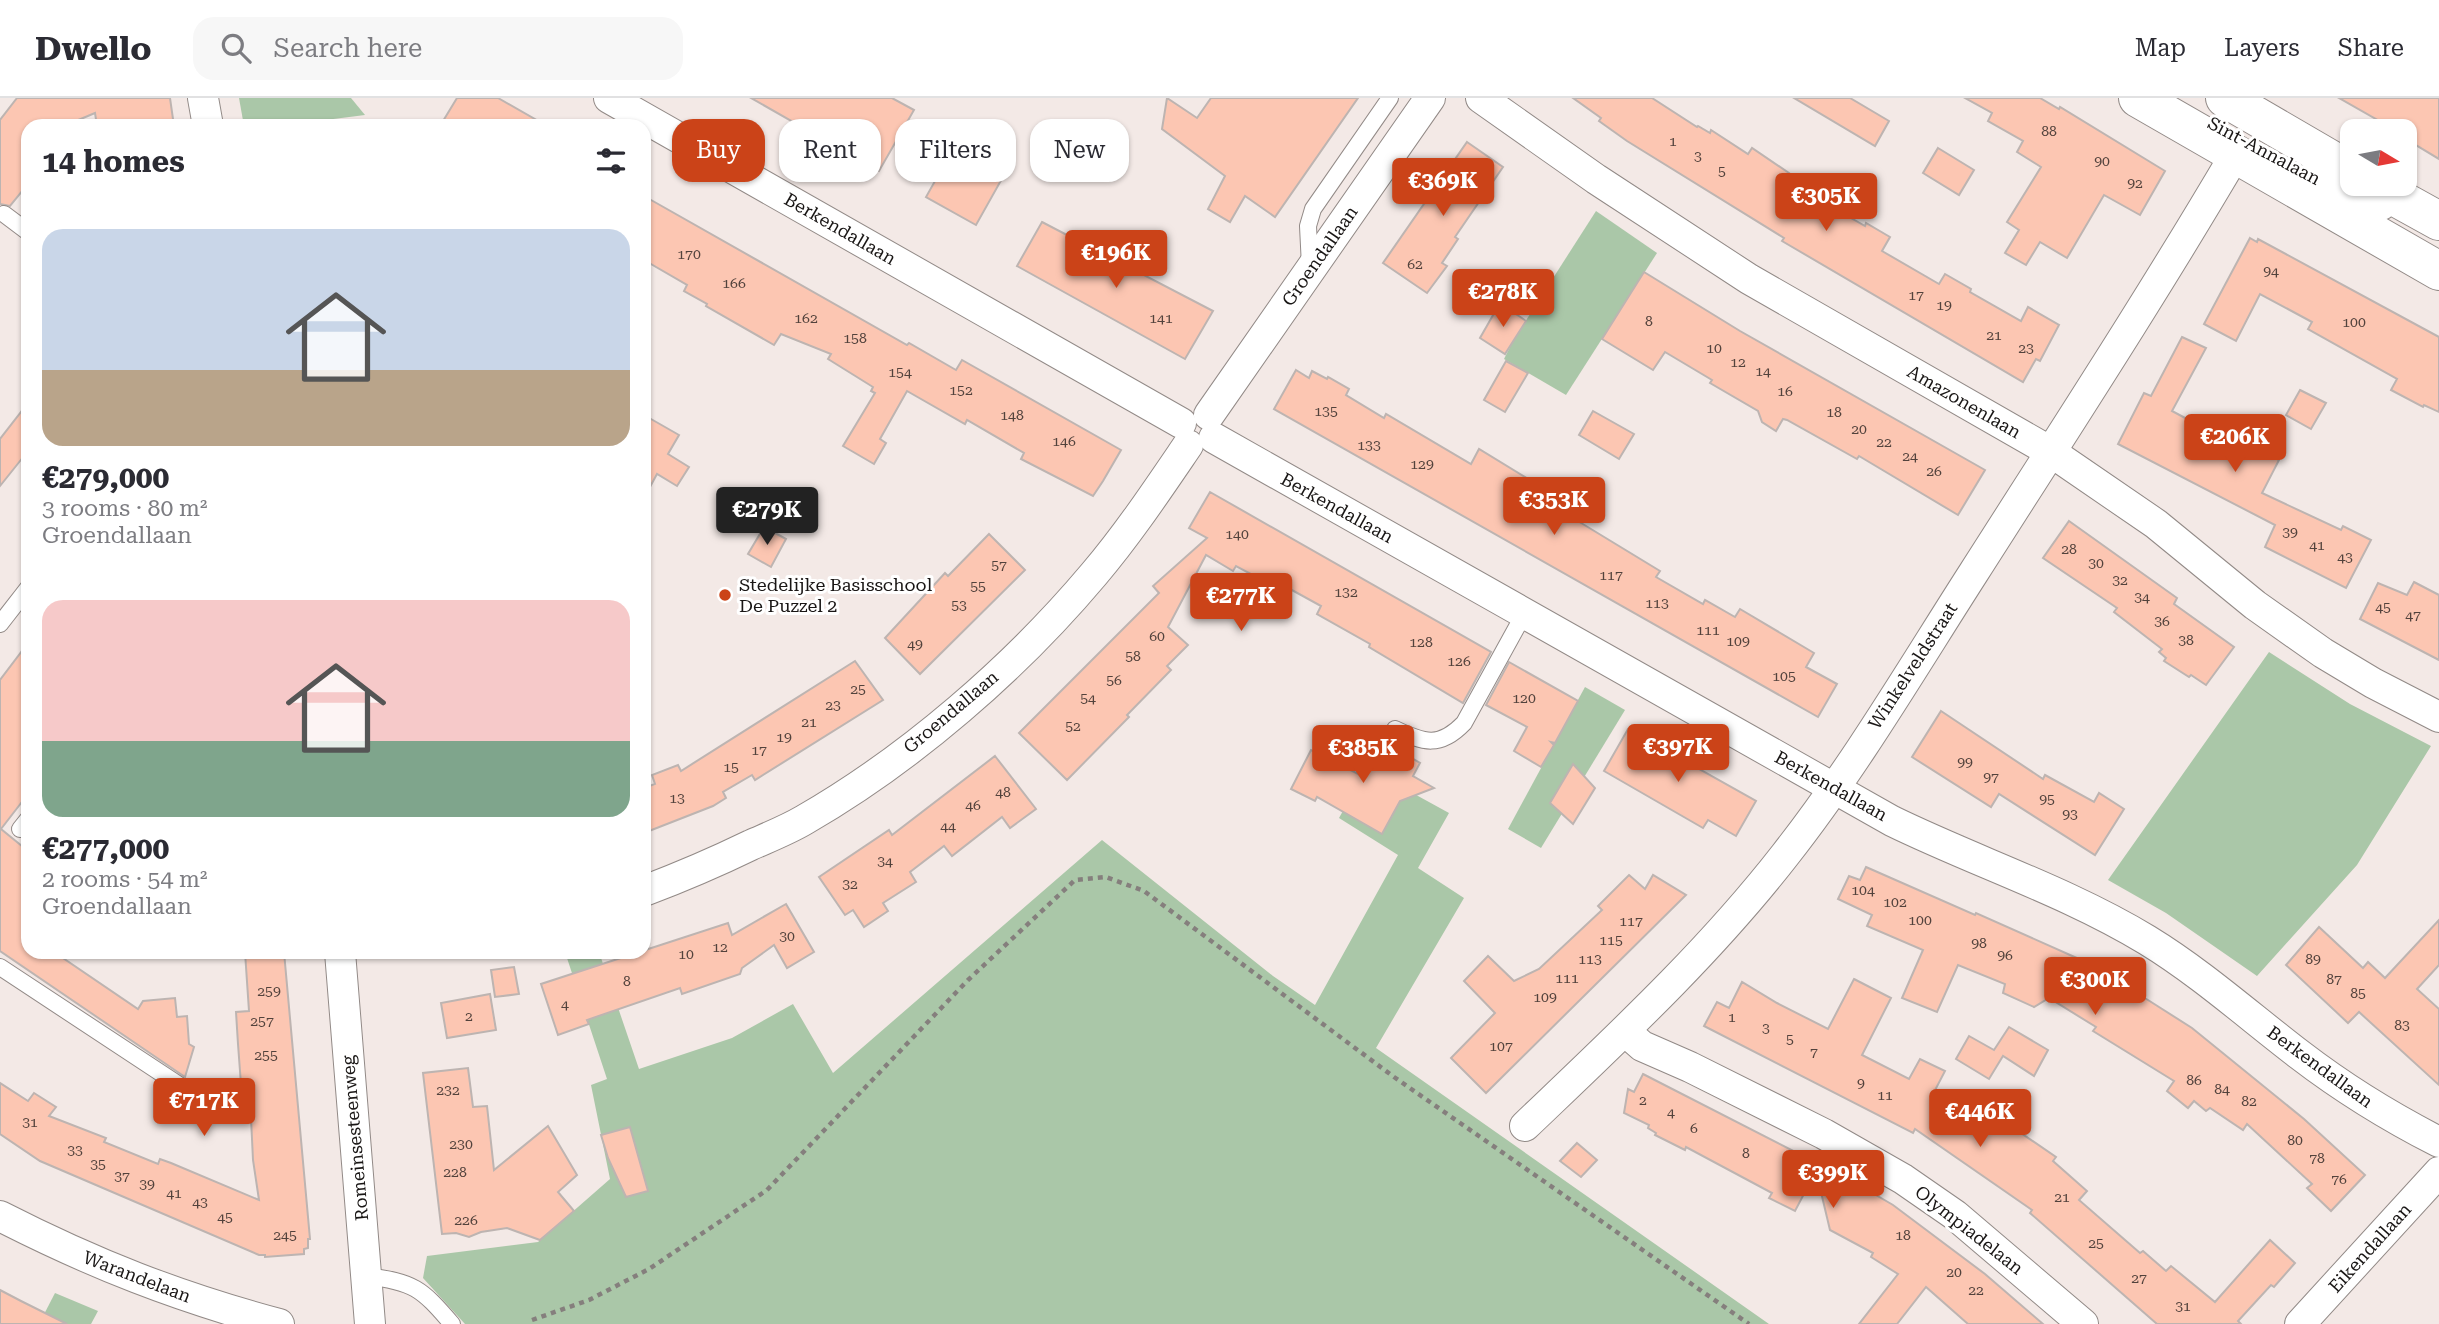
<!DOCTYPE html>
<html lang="en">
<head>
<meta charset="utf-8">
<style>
  :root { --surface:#fff; --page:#f7f7f7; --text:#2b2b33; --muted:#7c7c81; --line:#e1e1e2; --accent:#cb4318 }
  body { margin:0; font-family:"Roboto Serif",serif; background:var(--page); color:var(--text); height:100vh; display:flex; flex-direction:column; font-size:26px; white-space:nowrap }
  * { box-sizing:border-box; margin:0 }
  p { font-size:23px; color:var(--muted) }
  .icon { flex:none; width:38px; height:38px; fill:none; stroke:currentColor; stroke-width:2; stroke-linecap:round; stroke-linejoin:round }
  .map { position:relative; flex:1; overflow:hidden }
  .side { position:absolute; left:21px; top:21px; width:630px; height:840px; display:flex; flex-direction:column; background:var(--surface); border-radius:21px; box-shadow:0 2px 5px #0004 }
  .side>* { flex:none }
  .hud { position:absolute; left:672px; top:21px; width:665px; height:63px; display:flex; gap:14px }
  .needle { width:46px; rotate:100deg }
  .buttons { position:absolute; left:2340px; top:21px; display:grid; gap:14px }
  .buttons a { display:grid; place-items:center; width:77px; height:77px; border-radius:14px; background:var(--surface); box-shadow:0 2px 5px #0004; font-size:35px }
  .price { position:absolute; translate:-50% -60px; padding:0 16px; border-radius:7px; background:var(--accent); color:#fff; font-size:23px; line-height:46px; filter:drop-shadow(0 2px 4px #0008) }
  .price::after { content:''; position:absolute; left:50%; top:42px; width:21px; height:16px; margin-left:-10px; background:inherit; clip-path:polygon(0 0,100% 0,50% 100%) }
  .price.selected { background:#222; color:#fff }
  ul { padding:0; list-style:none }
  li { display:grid; align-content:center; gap:14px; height:371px; padding:0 21px }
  li span { display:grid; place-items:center; height:217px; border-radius:21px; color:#555 }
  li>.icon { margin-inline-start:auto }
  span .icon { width:126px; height:126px; fill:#fffc; stroke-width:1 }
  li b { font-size:30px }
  h2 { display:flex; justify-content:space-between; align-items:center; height:84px; padding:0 21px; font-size:30px }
  .tag { padding:0 24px; border-radius:21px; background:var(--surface); box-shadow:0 2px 5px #0004; font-size:24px; line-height:63px }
  .tag.selected { background:var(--accent); color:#fff }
  header { display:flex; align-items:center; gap:42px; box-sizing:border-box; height:98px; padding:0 35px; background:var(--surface); border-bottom:2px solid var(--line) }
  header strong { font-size:33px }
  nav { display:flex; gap:38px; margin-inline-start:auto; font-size:24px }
  .search { width:490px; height:63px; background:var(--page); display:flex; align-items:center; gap:18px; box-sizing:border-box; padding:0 24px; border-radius:21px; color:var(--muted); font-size:26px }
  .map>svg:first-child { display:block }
  .green { fill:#aac7a8 }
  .building { fill:#fcc6b2; stroke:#bdb4b1; stroke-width:2 }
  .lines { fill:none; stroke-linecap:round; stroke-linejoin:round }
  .service-casing { stroke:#928a87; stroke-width:18 }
  .minor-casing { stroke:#928a87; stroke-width:32 }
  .secondary-casing { stroke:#928a87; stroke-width:40 }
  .path { stroke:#857f7d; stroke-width:4.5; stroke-dasharray:5 5; stroke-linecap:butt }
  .service { stroke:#fff; stroke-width:16 }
  .minor { stroke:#fff; stroke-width:30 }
  .secondary { stroke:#fff; stroke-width:38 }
  .poi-dot { fill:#cb4318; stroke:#fff; stroke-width:2.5 }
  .labels { text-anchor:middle; stroke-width:6; stroke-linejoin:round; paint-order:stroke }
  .number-label { font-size:14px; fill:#52423c }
  .street-label { font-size:18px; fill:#191615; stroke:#fff }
  .poi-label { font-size:18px; fill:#191615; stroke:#fff; text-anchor:start }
</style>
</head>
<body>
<header>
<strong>Dwello</strong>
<div class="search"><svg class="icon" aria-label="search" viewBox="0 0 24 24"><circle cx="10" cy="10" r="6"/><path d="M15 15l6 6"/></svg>Search here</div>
<nav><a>Map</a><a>Layers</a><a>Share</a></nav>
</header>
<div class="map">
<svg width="2439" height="1226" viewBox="0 0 2439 1226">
  <rect width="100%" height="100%" fill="#f3e9e6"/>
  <g class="green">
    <polygon points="239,0 351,0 365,17 278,28 244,28"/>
    <polygon points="1596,113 1657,155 1566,297 1504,261 1514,241"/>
    <polygon points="2269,554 2350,606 2431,648 2357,767 2257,878 2166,815 2108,782"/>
    <polygon points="1585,589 1625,612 1541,750 1508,731"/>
    <polygon points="1367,670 1449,715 1418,770 1464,800 1376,950 1769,1226 465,1226 423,1180 427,1158 538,1144 610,1081 591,987 607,981 565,854 599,854 639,971 732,940 793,906 833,975 1102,742 1273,878 1315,907 1398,757 1339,720"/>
    <polygon points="55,1195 98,1213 91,1226 39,1226"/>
  </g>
  <g class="building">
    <polygon points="17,0 170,0 174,28 97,28 95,15 64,28 28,28 28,86 10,108 0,106 0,22"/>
    <polygon points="457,0 498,0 547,28 440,28"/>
    <polygon points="751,0 892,0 914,12 879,73"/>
    <polygon points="1167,0 1197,20 1211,0 1358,0 1275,119 1245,98 1230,124 1208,111 1225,78 1162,31"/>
    <polygon points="1573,0 1652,0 1697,29 1698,28 1710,35 1711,32 1748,56 1752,50 1789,75 1785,82 1865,128 1866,125 1890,139 1882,153 1939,186 1945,176 1971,191 1970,194 2021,223 2028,209 2059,227 2040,263 2036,261 2023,284 1782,143 1784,140 1627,43 1599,23 1601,20"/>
    <polygon points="1794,0 1850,0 1889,23 1875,48"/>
    <polygon points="1965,0 2040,0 2059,11 2060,9 2165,73 2140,117 2104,97 2067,160 2040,144 2026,167 2005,155 2019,132 2007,124 2041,69 2017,54 2023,43 1988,23 1992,15"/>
    <polygon points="2339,0 2439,0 2439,61 2406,41 2404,33 2397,33"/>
    <polygon points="958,42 1008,70 976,127 926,99"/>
    <polygon points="1467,44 1503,69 1455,139 1458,141 1442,165 1447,168 1427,195 1383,165"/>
    <polygon points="1938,50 1974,72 1959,97 1923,75"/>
    <polygon points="644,98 907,247 909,245 956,272 962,262 1121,352 1103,383 1093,398 1021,361 1024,355 967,322 965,326 907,293 880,341 886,345 874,366 843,348 875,295 871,293 873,289 828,261 831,256 781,236 774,247 706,208 707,206 684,193 687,187 644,162"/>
    <polygon points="1042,124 1213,213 1185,261 1017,168"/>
    <polygon points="2250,140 2257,144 2258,141 2439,239 2439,314 2424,307 2423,309 2391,292 2397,281 2308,231 2312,224 2260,196 2236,243 2204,226"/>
    <polygon points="1644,174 1740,233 1985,372 1958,417 1859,358 1857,361 1787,322 1783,321 1776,333 1762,324 1758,313 1710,285 1712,282 1665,254 1653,272 1602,241"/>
    <polygon points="1500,205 1526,223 1505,256 1480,240"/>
    <polygon points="2182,239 2206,250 2172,313 2249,354 2251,349 2279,362 2262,395 2341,432 2343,428 2371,442 2346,490 2265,449 2275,427 2118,346 2144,295 2151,298"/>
    <polygon points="1506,263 1528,275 1505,314 1484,302"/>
    <polygon points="1296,272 1309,280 1312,273 1327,281 1328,279 1349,291 1346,297 1384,320 1386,316 1471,366 1479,351 1548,393 1546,396 1572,410 1568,417 1660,473 1656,479 1703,506 1705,502 1735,519 1740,511 1814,555 1806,569 1837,586 1818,619 1274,311"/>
    <polygon points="2300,292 2326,305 2311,331 2286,317"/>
    <polygon points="28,305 28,353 0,388 0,341"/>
    <polygon points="1593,313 1634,336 1619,361 1579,337"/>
    <polygon points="644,317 679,337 668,356 689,369 677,388 657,376 644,400"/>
    <polygon points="1210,394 1491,554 1463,605 1369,549 1370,546 1317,516 1321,508 1281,486 1265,480 1264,483 1236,468 1233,473 1206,457 1168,529 1188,547 1167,568 1171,572 1127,617 1129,619 1067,682 1019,635 1159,495 1153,488 1207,440 1189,430"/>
    <polygon points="2069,423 2177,500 2174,506 2234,549 2206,587 2191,577 2189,579 2164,563 2166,560 2159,554 2162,551 2114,514 2117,510 2043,460"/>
    <polygon points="764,429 786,441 771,469 748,456"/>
    <polygon points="989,436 1025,472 920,576 885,540 945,475 948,478"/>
    <polygon points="2414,484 2439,497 2439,562 2360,521 2378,485 2407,497"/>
    <polygon points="28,545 28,696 1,731 28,753 28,854 54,854 138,911 143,903 175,900 177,919 187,918 189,946 194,949 185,979 0,853 0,582"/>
    <polygon points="855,563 883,602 755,682 752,677 723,694 726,700 713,708 644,735 644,690 655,686 652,677 678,667 681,673"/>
    <polygon points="1509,564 1578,603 1555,645 1551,644 1554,647 1541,669 1514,653 1527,629 1486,607"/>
    <polygon points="1941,613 2043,681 2045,677 2094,704 2099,695 2124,711 2095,757 1999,696 1991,709 1912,659"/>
    <polygon points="1628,631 1756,703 1736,738 1708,722 1703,730 1604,673"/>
    <polygon points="1382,643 1420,665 1413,678 1434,690 1400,703 1382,736 1317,699 1315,703 1291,691 1311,652 1362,678"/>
    <polygon points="995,658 1036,711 1010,730 1002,719 952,758 944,748 910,774 916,784 883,805 888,813 864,829 853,812 845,817 819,779 889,732 892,737"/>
    <polygon points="1573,666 1595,690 1573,726 1550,705"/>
    <polygon points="1866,769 1975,817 1976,815 2079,861 2148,902 2192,930 2304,1021 2365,1077 2331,1113 2307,1090 2312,1086 2247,1026 2243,1032 2210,1010 2206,1013 2194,1003 2188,1010 2167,993 2174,983 2093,933 2096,929 2049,900 2034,909 2003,895 2005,886 1958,867 1937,914 1902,900 1923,852 1867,828 1872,817 1838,801 1849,778 1860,782"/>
    <polygon points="1629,777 1645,791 1653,777 1686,797 1486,995 1451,960 1495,915 1464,883 1488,858 1514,883 1539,871 1602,812 1598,808"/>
    <polygon points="786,806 814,854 787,870 774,847 742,870 740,876 682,896 680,890 587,922 589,926 558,937 541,886 728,825 732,837"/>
    <polygon points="2439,822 2439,867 2417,891 2439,911 2439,987 2359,914 2348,925 2286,867 2319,829 2363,870 2368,864 2385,880"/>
    <polygon points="245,854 284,854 310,1141 308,1141 308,1150 304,1151 304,1156 265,1159 265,1157 259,1157 40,1063 0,1036 0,985 28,1003 34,995 56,1009 49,1018 106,1040 104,1044 158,1066 160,1061 171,1065 259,1102 253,1062 250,999 242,1000 238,946 236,914 249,913"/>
    <polygon points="514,869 519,896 495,899 491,872"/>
    <polygon points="1854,881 1891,900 1862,957 1909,981 1920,961 1945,973 1932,998 1969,1023 1980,1007 2056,1059 2053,1063 2087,1093 2079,1102 2140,1155 2143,1153 2166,1173 2171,1168 2215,1204 2270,1142 2295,1165 2274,1189 2271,1187 2238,1223 2241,1226 2157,1226 2030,1115 2032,1112 1915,1031 1913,1035 1704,928 1717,904 1729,910 1742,884 1777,905 1828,931"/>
    <polygon points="490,896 496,932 447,940 441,905"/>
    <polygon points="2009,929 2048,952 2034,978 2003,958 1989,981 1956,961 1969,938 1994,952"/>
    <polygon points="468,970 473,1009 487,1008 494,1072 548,1028 577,1077 558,1094 574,1113 540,1142 507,1130 481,1134 469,1139 456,1135 442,1136 423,975"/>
    <polygon points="1643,976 1850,1082 1893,1107 1985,1176 2043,1226 1968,1226 1926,1189 1897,1226 1859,1226 1898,1176 1871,1159 1873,1155 1830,1132 1816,1073 1795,1113 1769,1100 1772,1095 1686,1049 1685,1052 1655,1037 1656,1035 1648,1030 1649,1027 1624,1015 1628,991 1634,994"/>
    <polygon points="630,1029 648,1093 626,1099 608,1060 601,1037"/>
    <polygon points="1577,1045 1597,1062 1581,1079 1560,1063"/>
    <polygon points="0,1192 21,1203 67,1226 0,1226"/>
  </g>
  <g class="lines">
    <g class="service-casing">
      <g id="service">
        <polyline points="2304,75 2385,113"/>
        <polyline points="4,116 28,134"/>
        <polyline points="1310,168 1308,128 1313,111 1390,0"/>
        <polyline points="0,526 28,490"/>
        <path d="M1395,631C1424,645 1440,650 1464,625L1524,516"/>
        <polyline points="20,731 28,721"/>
        <polyline points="0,869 179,987"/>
        <path d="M366,1178C414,1184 421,1190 452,1226"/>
      </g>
    </g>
    <g class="minor-casing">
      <g id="minor">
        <polyline points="203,0 208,28"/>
        <polyline points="609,0 1181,325"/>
        <polyline points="1481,0 1596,81 1749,181 2051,354 2156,426 2255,507 2323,555 2373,585 2439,619"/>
        <polyline points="1209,317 1430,0"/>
        <path d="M1214,340L1892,723C1976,764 2066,793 2147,842C2201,875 2249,918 2300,957C2343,990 2390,1019 2439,1044"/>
        <path d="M644,793C681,779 716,764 751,747C769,739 787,732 804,722C910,661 1015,570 1094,476C1128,436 1158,391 1188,347"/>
        <polyline points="340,854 370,1226"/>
        <polyline points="1625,933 1642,948 1690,969 1824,1036 1903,1081 1955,1117 2083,1226"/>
        <path d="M1525,1028C1615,942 1708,856 1785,757C1855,668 1913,569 1974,474C2062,336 2152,198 2235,57"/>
        <path d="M0,1118C94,1166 178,1199 279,1226"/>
        <polyline points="2300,1226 2439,1074"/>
      </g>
    </g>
    <g class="secondary-casing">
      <g id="secondary">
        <polyline points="2138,0 2439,173"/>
        <polyline points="2225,0 2352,74"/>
        <polyline points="2372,86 2439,123"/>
      </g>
    </g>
    <polyline class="path" points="532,1222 589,1202 649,1171 767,1092 968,882 1075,782 1106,779 1144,793 1394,979 1749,1226"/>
    <use href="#service" class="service"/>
    <use href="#minor" class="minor"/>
    <use href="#secondary" class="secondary"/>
  </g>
  <circle class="poi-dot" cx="725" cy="497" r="7"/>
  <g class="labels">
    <g class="number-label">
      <text x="2049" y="38">88</text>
      <text x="1673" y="48">1</text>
      <text x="1698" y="63">3</text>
      <text x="2102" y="68">90</text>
      <text x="1722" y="78">5</text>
      <text x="2135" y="90">92</text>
      <text x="689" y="161">170</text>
      <text x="1415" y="171">62</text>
      <text x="2271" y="178">94</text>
      <text x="734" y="190">166</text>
      <text x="1916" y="202">17</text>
      <text x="1944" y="212">19</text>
      <text x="806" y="225">162</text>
      <text x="1161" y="225">141</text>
      <text x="1649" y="228">8</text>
      <text x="2354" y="229">100</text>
      <text x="1994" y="242">21</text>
      <text x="855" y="245">158</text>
      <text x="1714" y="255">10</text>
      <text x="2026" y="255">23</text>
      <text x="1738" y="269">12</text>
      <text x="1763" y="278">14</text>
      <text x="900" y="279">154</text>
      <text x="961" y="297">152</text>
      <text x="1785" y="298">16</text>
      <text x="1326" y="318">135</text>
      <text x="1834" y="319">18</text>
      <text x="1012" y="322">148</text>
      <text x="1859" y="336">20</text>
      <text x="1064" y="348">146</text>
      <text x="1884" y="349">22</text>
      <text x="1369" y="352">133</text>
      <text x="1910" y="363">24</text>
      <text x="1422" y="371">129</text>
      <text x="1934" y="378">26</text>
      <text x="2290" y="439">39</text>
      <text x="1237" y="441">140</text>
      <text x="2317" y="452">41</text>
      <text x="2069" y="456">28</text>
      <text x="2345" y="464">43</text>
      <text x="2096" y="470">30</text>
      <text x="999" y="472">57</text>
      <text x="1611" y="482">117</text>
      <text x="2120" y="487">32</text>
      <text x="978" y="493">55</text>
      <text x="1346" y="499">132</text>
      <text x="2142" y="504">34</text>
      <text x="1657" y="510">113</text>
      <text x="959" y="512">53</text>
      <text x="2383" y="514">45</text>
      <text x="2413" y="522">47</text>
      <text x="2162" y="528">36</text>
      <text x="1708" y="537">111</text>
      <text x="1157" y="543">60</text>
      <text x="2186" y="547">38</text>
      <text x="1738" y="548">109</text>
      <text x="1421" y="549">128</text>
      <text x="915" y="551">49</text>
      <text x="1133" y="563">58</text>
      <text x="1459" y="568">126</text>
      <text x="1784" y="583">105</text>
      <text x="1114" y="587">56</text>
      <text x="858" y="596">25</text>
      <text x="1088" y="605">54</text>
      <text x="1524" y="605">120</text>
      <text x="833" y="612">23</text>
      <text x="809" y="629">21</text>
      <text x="1073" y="633">52</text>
      <text x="784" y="644">19</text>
      <text x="759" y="657">17</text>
      <text x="1965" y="669">99</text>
      <text x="731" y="674">15</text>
      <text x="1991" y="684">97</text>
      <text x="1003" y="699">48</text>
      <text x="677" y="705">13</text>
      <text x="2047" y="706">95</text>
      <text x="973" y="712">46</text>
      <text x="2070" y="721">93</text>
      <text x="948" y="733">44</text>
      <text x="885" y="768">34</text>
      <text x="850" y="791">32</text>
      <text x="1863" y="797">104</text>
      <text x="1895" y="809">102</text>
      <text x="1920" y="827">100</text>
      <text x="1631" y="828">117</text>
      <text x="787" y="843">30</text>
      <text x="1611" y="847">115</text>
      <text x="1979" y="850">98</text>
      <text x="720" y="854">12</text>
      <text x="686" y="861">10</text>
      <text x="2005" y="862">96</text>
      <text x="1590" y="866">113</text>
      <text x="2313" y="866">89</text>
      <text x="1567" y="885">111</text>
      <text x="2334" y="886">87</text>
      <text x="627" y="888">8</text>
      <text x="269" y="898">259</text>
      <text x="2358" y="900">85</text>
      <text x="1545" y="904">109</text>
      <text x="565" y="911">4</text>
      <text x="469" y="923">2</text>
      <text x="1732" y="924">1</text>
      <text x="262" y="928">257</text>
      <text x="2402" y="932">83</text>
      <text x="1766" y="935">3</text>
      <text x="1790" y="946">5</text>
      <text x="1501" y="953">107</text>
      <text x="1814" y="959">7</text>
      <text x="266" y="962">255</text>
      <text x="2194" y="987">86</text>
      <text x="1861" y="990">9</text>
      <text x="2222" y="996">84</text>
      <text x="448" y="997">232</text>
      <text x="1885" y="1002">11</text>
      <text x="1643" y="1007">2</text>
      <text x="2249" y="1008">82</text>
      <text x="1671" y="1019">4</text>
      <text x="30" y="1029">31</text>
      <text x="1694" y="1035">6</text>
      <text x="2295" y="1047">80</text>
      <text x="461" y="1051">230</text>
      <text x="75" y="1057">33</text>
      <text x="1746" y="1060">8</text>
      <text x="2317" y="1065">78</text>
      <text x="98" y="1071">35</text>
      <text x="455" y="1079">228</text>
      <text x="122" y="1083">37</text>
      <text x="2339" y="1086">76</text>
      <text x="147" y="1091">39</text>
      <text x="174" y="1100">41</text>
      <text x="2062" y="1104">21</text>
      <text x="200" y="1109">43</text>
      <text x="225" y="1124">45</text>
      <text x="466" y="1127">226</text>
      <text x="285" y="1142">245</text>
      <text x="1903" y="1142">18</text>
      <text x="2096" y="1150">25</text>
      <text x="1954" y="1179">20</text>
      <text x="2139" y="1185">27</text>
      <text x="1976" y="1197">22</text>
      <text x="2183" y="1213">31</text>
    </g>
    <g class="street-label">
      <text transform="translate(2264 53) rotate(28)" y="6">Sint-Annalaan</text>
      <text transform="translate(840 131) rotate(30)" y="6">Berkendallaan</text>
      <text transform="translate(1320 158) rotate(-55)" y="6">Groendallaan</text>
      <text transform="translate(1964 304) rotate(30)" y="6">Amazonenlaan</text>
      <text transform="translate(1337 410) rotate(29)" y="6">Berkendallaan</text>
      <text transform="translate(1913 568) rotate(-57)" y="6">Winkelveldstraat</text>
      <text transform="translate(951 614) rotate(-40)" y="6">Groendallaan</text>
      <text transform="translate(1831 688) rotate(29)" y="6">Berkendallaan</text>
      <text transform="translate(2320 969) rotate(36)" y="6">Berkendallaan</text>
      <text transform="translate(355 1040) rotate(-95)" y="6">Romeinsesteenweg</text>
      <text transform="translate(1969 1132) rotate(38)" y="6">Olympiadelaan</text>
      <text transform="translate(2370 1150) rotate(-48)" y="6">Eikendallaan</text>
      <text transform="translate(137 1179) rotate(21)" y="6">Warandelaan</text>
    </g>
    <g class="poi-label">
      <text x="739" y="493">Stedelijke Basisschool<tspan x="739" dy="21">De Puzzel 2</tspan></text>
    </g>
  </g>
</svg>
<div class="buttons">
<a><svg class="needle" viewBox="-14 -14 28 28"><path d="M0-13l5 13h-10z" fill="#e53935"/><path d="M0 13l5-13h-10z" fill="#7c7c81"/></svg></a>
</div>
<b class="price" style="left:1443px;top:120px">€369K</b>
<b class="price" style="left:1826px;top:135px">€305K</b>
<b class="price" style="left:1116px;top:192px">€196K</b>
<b class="price" style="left:1503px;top:231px">€278K</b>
<b class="price" style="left:2235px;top:376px">€206K</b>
<b class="price" style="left:1554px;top:439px">€353K</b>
<b class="price selected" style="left:767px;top:449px">€279K</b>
<b class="price" style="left:1241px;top:535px">€277K</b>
<b class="price" style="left:1678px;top:686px">€397K</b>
<b class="price" style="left:1363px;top:687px">€385K</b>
<b class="price" style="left:2095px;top:919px">€300K</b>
<b class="price" style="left:204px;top:1040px">€717K</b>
<b class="price" style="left:1980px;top:1051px">€446K</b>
<b class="price" style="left:1833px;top:1112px">€399K</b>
<div class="hud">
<a class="tag selected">Buy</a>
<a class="tag">Rent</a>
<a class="tag">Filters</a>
<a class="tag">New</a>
</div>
<section class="side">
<h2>14 homes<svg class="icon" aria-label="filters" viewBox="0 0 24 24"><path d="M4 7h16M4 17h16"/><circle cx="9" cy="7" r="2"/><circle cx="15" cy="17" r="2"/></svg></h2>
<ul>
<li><span style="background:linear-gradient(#c9d6e8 65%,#b9a48a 0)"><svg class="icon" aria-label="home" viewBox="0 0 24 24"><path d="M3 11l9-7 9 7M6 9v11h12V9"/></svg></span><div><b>€279,000</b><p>3 rooms · 80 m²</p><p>Groendallaan</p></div></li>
<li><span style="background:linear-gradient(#f6c9c9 65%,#7fa58c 0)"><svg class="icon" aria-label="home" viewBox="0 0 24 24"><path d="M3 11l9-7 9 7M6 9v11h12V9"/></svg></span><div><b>€277,000</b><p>2 rooms · 54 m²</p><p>Groendallaan</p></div></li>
</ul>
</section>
</div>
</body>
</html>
